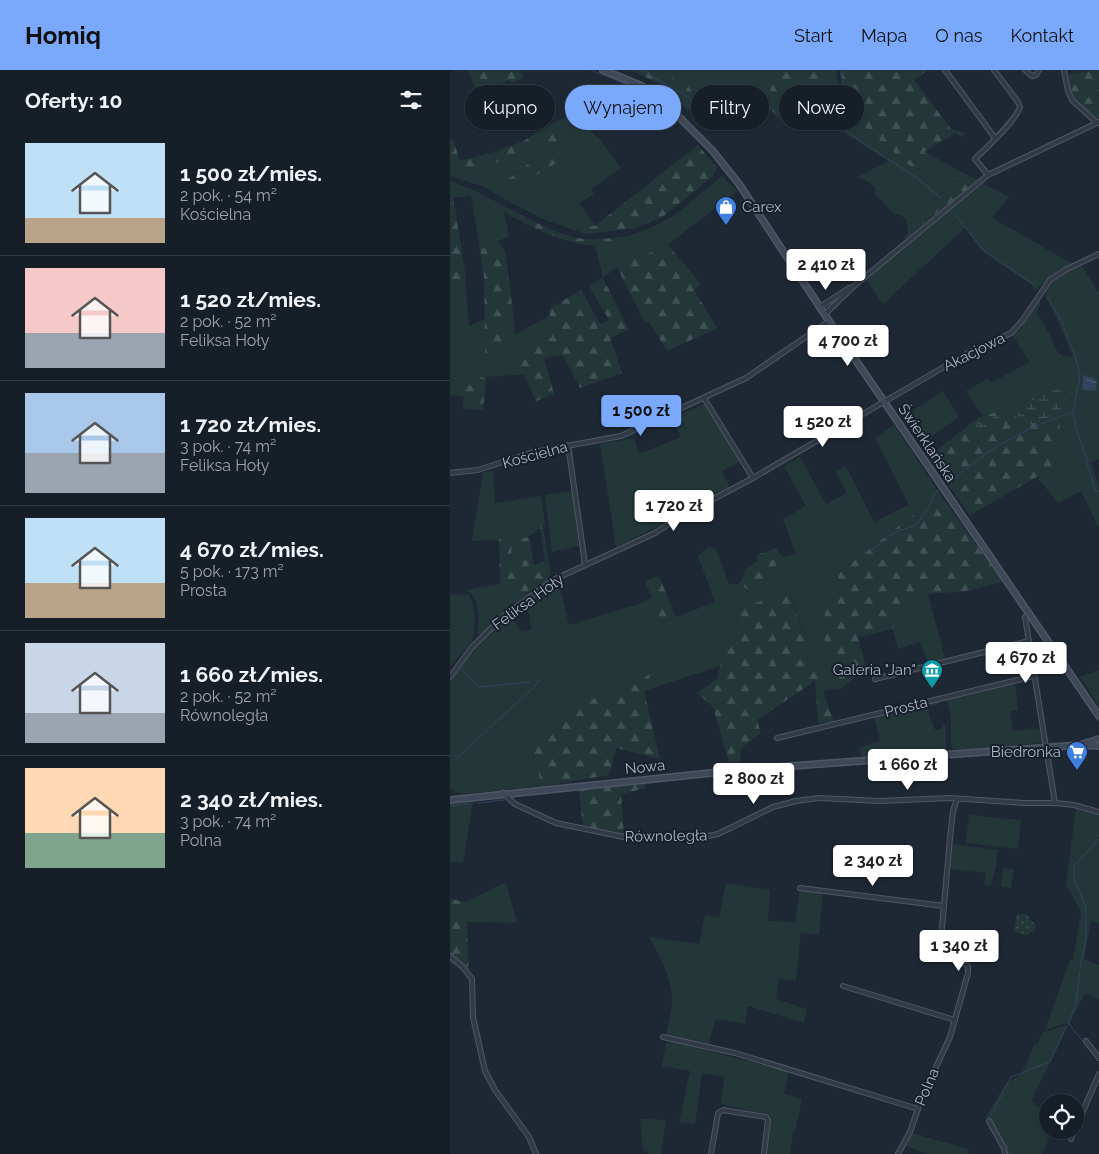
<!DOCTYPE html>
<html lang="pl">
<head>
<meta charset="utf-8">
<style>
  :root { --surface:#161e28; --page:#1f2730; --text:#f1f3f6; --muted:#9ea2a8; --line:#353c45; --accent:#7aa8fa }
  body { margin:0; font-family:Raleway,sans-serif; background:var(--page); color:var(--text); height:100vh; display:flex; flex-direction:column; font-size:19px; white-space:nowrap }
  * { box-sizing:border-box; margin:0 }
  p { font-size:16px; color:var(--muted) }
  .icon { flex:none; width:28px; height:28px; fill:none; stroke:currentColor; stroke-width:2; stroke-linecap:round; stroke-linejoin:round }
  .map { position:relative; flex:1; overflow:hidden }
  .details { display:flex; flex-direction:column; background:var(--surface); width:450px }
  .details>* { flex:none }
  .top-card { position:absolute; left:15px; top:15px; width:475px; height:45px; display:flex; gap:10px }
  .fabs { position:absolute; left:589px; top:1024px; display:grid; gap:10px }
  .fabs a { display:grid; place-items:center; width:45px; height:45px; border-radius:50%; background:var(--surface); box-shadow:0 1px 4px #0004,0 0 0 1px var(--line); font-size:25px }
  .price { position:absolute; translate:-50% -42px; padding:0 11px; border-radius:5px; background:#fff; color:#222; font-size:16px; line-height:32px; filter:drop-shadow(0 1px 2px #0008) }
  .price::after { content:''; position:absolute; left:50%; top:30px; width:15px; height:11px; margin-left:-8px; background:inherit; clip-path:polygon(0 0,100% 0,50% 100%) }
  .price.selected { background:var(--accent); color:#111 }
  ul { padding:0; list-style:none }
  li { display:flex; align-items:center; gap:15px; height:125px; padding:0 25px }
  li+li { border-top:1px solid var(--line) }
  li span { display:grid; place-items:center; flex:none; width:140px; height:100px; border-radius:0px; color:#555 }
  li>.icon { margin-inline-start:auto }
  span .icon { width:60px; height:60px; fill:#fffc; stroke-width:1 }
  li b { font-size:21px }
  h2 { display:flex; justify-content:space-between; align-items:center; height:60px; padding:0 25px; font-size:21px }
  .tag { padding:0 18px; border-radius:22px; background:var(--surface); box-shadow:0 1px 4px #0004,0 0 0 1px var(--line); font-size:18px; line-height:45px }
  .tag.selected { background:var(--accent); color:#111 }
  header { display:flex; align-items:center; gap:30px; box-sizing:border-box; height:70px; padding:0 25px; background:var(--accent); color:#111 }
  header strong { font-size:24px }
  nav { display:flex; gap:28px; margin-inline-start:auto; font-size:18px }
  main { display:flex; flex:1; min-height:0 }
  .map>svg:first-child { display:block }
  .grass { fill:#233739 }
  .forest { fill:url(#forest-firs) }
  .wetland { fill:url(#wetland-marsh) }
  .park { fill:url(#park-dots) }
  .water { fill:url(#water-ripples) }
  .lines { fill:none; stroke-linecap:round; stroke-linejoin:round }
  .stream { stroke:#31435d; stroke-width:1 }
  .street-casing { stroke:#4f5765; stroke-width:6 }
  .secondary-casing { stroke:#4f5765; stroke-width:8 }
  .street { stroke:#323a46; stroke-width:4 }
  .secondary { stroke:#3f4859; stroke-width:5 }
  .labels { text-anchor:middle; stroke-width:4; stroke-linejoin:round; paint-order:stroke }
  .poi-label { font-size:15px; fill:#abb4c4; stroke:#171f2a; text-anchor:end }
  .street-label { font-size:15px; fill:#abb4c4; stroke:#171f2a }
</style>
</head>
<body>
<header>
<strong>Homiq</strong>
<nav><a>Start</a><a>Mapa</a><a>O nas</a><a>Kontakt</a></nav>
</header>
<main>
<section class="details">
<h2>Oferty: 10<svg class="icon" aria-label="filters" viewBox="0 0 24 24"><path d="M4 7h16M4 17h16"/><circle cx="9" cy="7" r="2"/><circle cx="15" cy="17" r="2"/></svg></h2>
<ul>
<li><span style="background:linear-gradient(#bfe0f5 75%,#b9a48a 0)"><svg class="icon" aria-label="home" viewBox="0 0 24 24"><path d="M3 11l9-7 9 7M6 9v11h12V9"/></svg></span><div><b>1 500 zł/mies.</b><p>2 pok. · 54 m²</p><p>Kościelna</p></div></li>
<li><span style="background:linear-gradient(#f6c9c9 65%,#9aa5b1 0)"><svg class="icon" aria-label="home" viewBox="0 0 24 24"><path d="M3 11l9-7 9 7M6 9v11h12V9"/></svg></span><div><b>1 520 zł/mies.</b><p>2 pok. · 52 m²</p><p>Feliksa Hoły</p></div></li>
<li><span style="background:linear-gradient(#a9c7e8 60%,#9aa5b1 0)"><svg class="icon" aria-label="home" viewBox="0 0 24 24"><path d="M3 11l9-7 9 7M6 9v11h12V9"/></svg></span><div><b>1 720 zł/mies.</b><p>3 pok. · 74 m²</p><p>Feliksa Hoły</p></div></li>
<li><span style="background:linear-gradient(#bfe0f5 65%,#b9a48a 0)"><svg class="icon" aria-label="home" viewBox="0 0 24 24"><path d="M3 11l9-7 9 7M6 9v11h12V9"/></svg></span><div><b>4 670 zł/mies.</b><p>5 pok. · 173 m²</p><p>Prosta</p></div></li>
<li><span style="background:linear-gradient(#c9d6e8 70%,#9aa5b1 0)"><svg class="icon" aria-label="home" viewBox="0 0 24 24"><path d="M3 11l9-7 9 7M6 9v11h12V9"/></svg></span><div><b>1 660 zł/mies.</b><p>2 pok. · 52 m²</p><p>Równoległa</p></div></li>
<li><span style="background:linear-gradient(#ffd9b3 65%,#7fa58c 0)"><svg class="icon" aria-label="home" viewBox="0 0 24 24"><path d="M3 11l9-7 9 7M6 9v11h12V9"/></svg></span><div><b>2 340 zł/mies.</b><p>3 pok. · 74 m²</p><p>Polna</p></div></li>
</ul>
</section>
<div class="map">
<svg width="649" height="1084" viewBox="0 0 649 1084">
  <defs>
    <pattern id="forest-firs" width="22" height="20" patternUnits="userSpaceOnUse" patternTransform="scale(1.25)"><rect width="22" height="20" fill="#233739"/><path d="M5 1l3.5 6h-7zM16 11l3.5 6h-7z" fill="#405254"/></pattern>
    <pattern id="wetland-marsh" width="20" height="14" patternUnits="userSpaceOnUse" patternTransform="scale(1.25)"><rect width="20" height="14" fill="#233739"/><path d="M1 5h8M5 5V1M11 12h8M15 12V8" fill="none" stroke="#405254"/></pattern>
    <pattern id="park-dots" width="8" height="8" patternUnits="userSpaceOnUse" patternTransform="scale(1.25)"><rect width="8" height="8" fill="#233739"/><path d="M2 2h.1M6 6h.1" fill="none" stroke="#405254" stroke-width="1.8" stroke-linecap="round"/></pattern>
    <pattern id="water-ripples" width="26" height="14" patternUnits="userSpaceOnUse" patternTransform="scale(1.25)"><rect width="26" height="14" fill="#31435d"/><path d="M2 4q2-2 4 0t4 0M15 11q2-2 4 0t4 0" fill="none" stroke="#4c5c73"/></pattern>
  </defs>
  <rect width="100%" height="100%" fill="#1e2835"/>
  <g class="grass">
    <polygon points="210,0 323,0 324,9 316,34 289,44 255,38 239,17"/>
    <path d="M382,41L407,51L459,95L470,100H478L484,95L486,88L510,101L474,143L457,156L456,149L448,144L445,145L425,124L426,120C422,112 415,109 407,107L438,91L376,51Z"/>
    <path d="M122,44L150,70L171,98L141,120L144,124L129,133L145,156H127L121,159L95,150L60,132L32,116L0,106V94C22,110 66,81 90,75L94,82L58,109L111,89L104,61L95,57Z"/>
    <polygon points="272,106 287,121 218,175 167,197 153,208 145,175 180,170 179,166 205,156 226,144"/>
    <polygon points="0,111 28,122 56,137 54,142 59,166 30,180 21,126 0,128"/>
    <polygon points="532,113 559,127 542,148 623,194 611,198 584,221 582,215 531,180 515,158 433,234 416,209"/>
    <path d="M630,195L632,196L649,223V389L641,392L649,417V458L631,421L608,433L587,407L605,399L614,318L533,346L516,321L537,309L542,312L580,292L562,265L570,260L590,228V235L586,242L599,263L608,283L613,286L623,287L606,246L595,226C602,210 614,202 630,195Z"/>
    <polygon points="16,218 19,256 35,249 35,283 57,249 64,250 65,265 95,248 102,267 69,274 67,305 30,307 15,319 14,326 0,325 0,221"/>
    <polygon points="493,321 509,347 477,370 485,381 478,387 453,347"/>
    <polygon points="255,334 292,390 272,401 281,419 166,477 150,374 184,368 189,384 231,367 221,348"/>
    <polygon points="444,355 490,424 390,502 386,598 392,618 373,621 339,521 288,540 285,568 273,583 270,596 194,621 201,605 81,677 92,716 11,724 0,719 0,609 22,578 57,545 61,542 67,556 72,561 82,560 76,531 108,509 119,555 183,536 202,528 213,552 265,532 248,486 259,477 266,479 279,514 289,514 297,519 311,520 330,488 346,484 333,449 356,436 334,396 350,387 376,434 397,423 385,401 396,396 424,452 459,435 425,368"/>
    <polygon points="43,401 45,433 91,426 95,455 79,466 70,470 73,495 61,499 62,469 22,471 33,402"/>
    <polygon points="123,421 129,476 102,482 95,425"/>
    <path d="M50,514L59,520L80,523L61,535L30,565L27,564C29,550 31,526 15,520Z"/>
    <polygon points="458,522 478,524 495,588 479,594 469,572 448,579 443,559"/>
    <path d="M0,524L19,525C25,533 27,563 21,572C15,581 6,588 0,597Z"/>
    <polygon points="649,600 649,636 632,609 629,607"/>
    <polygon points="565,613 568,640 560,642 563,661 590,658 592,673 503,681 501,673 501,646 497,630"/>
    <polygon points="488,632 489,634 478,637 479,644 485,660 493,658 493,654 496,656 496,681 412,688 409,678 430,671 424,647"/>
    <polygon points="22,729 23,732 13,793 0,792 0,732"/>
    <polygon points="626,739 649,745 649,853 641,850 634,889 649,895 649,929 648,930 635,923 619,955 616,953 595,960 620,890 623,890 631,842 616,814"/>
    <polygon points="519,745 571,750 568,779 516,773"/>
    <polygon points="502,774 548,780 546,797 541,816 534,815 536,803 500,799"/>
    <polygon points="553,798 564,799 561,818 551,817"/>
    <polygon points="56,812 67,853 17,852 16,832"/>
    <path d="M276,813L320,820L318,851L345,852L350,819L373,821L369,865L351,863L346,911L329,909L326,929L357,939L354,953L298,936L295,954L266,949L258,975L216,965C218,955 221,944 222,934C223,910 211,887 199,867L249,874L255,845L269,848Z"/>
    <polygon points="615,956 618,956 581,1031 597,1044 598,1060 603,1060 592,1084 558,1084 540,1049 536,1047 554,1016 572,1003 584,975 587,975 593,962"/>
    <polygon points="224,972 339,1002 334,1024 352,1029 345,1062 343,1062 340,1084 315,1084 321,1046 271,1034 274,1007 252,1003 245,1054 229,1052 240,1001 212,996 216,973"/>
    <polygon points="190,1049 216,1050 211,1084 198,1084 198,1082 193,1081"/>
    <polygon points="461,1063 518,1079 519,1084 477,1084 456,1076"/>
  </g>
  <g class="forest">
    <polygon points="18,0 70,0 74,7 63,13 59,10 28,26"/>
    <polygon points="180,0 210,0 239,17 255,38 238,40 210,14"/>
    <polygon points="323,0 386,0 389,21 363,55 356,54 345,60 334,54 316,34 324,9"/>
    <path d="M391,0H478L464,10L501,59L515,63L512,67L505,63L474,82L486,88L484,95L478,100H470L459,95L407,51L382,41C395,25 395,20 391,0Z"/>
    <path d="M642,0H649V48L647,50C629,35 620,29 618,5C625,0 634,4 642,0Z"/>
    <path d="M95,57L104,61L113,77L111,90L75,112L61,115L58,109L94,82L90,75C66,81 23,111 0,94V70L3,69L10,91C32,85 55,80 75,70C82,67 88,61 95,57Z"/>
    <polygon points="248,75 267,98 263,106 214,146 186,158 137,164 121,159 127,156 145,156"/>
    <polygon points="510,101 529,111 482,146 455,169 454,167 458,164 457,156 474,143"/>
    <polygon points="3,127 14,194 16,218 0,221 0,128"/>
    <path d="M56,137C77,148 106,164 128,168C144,171 163,168 179,166L180,170C163,172 143,178 126,173C101,167 76,154 54,142Z"/>
    <polygon points="48,171 55,181 64,250 57,249 56,281 35,283 34,206 30,180"/>
    <polygon points="218,175 251,214 244,220 267,258 217,281 199,251 195,253 167,197"/>
    <polygon points="153,208 179,260 160,268 172,303 130,318 113,285 94,288 104,324 86,331 74,305 67,305 69,274 102,267 95,248 100,245 99,239 131,220 150,254 159,250 139,216"/>
    <polygon points="30,307 36,308 33,341 13,338 14,319"/>
    <polygon points="614,318 605,399 587,407 520,445 478,387 528,348"/>
    <polygon points="490,424 553,512 516,521 478,524 458,522 443,559 408,567 416,597 392,618 386,598 370,558 390,502"/>
    <path d="M93,456L101,509C81,522 72,530 50,514L49,469H62L61,499L73,495L70,470L79,466L84,495L95,491L90,458Z"/>
    <polygon points="326,478 333,488 330,488 312,520 297,519 289,514 295,504 293,501 308,491 306,485"/>
    <polygon points="209,506 226,547 212,552 195,511"/>
    <polygon points="338,520 384,652 368,653 365,611 307,650 311,663 290,679 291,692 279,692 263,637 247,623 267,609 273,583 285,568 288,540"/>
    <polygon points="201,604 194,621 210,689 166,678 159,705 92,716 81,677 115,641"/>
    <polygon points="194,712 196,718 171,724 174,765 133,758 129,719"/>
    <polygon points="0,829 16,832 19,909 15,904 0,892"/>
  </g>
  <polygon class="wetland" points="617,315 614,342 578,355 577,343 524,364 522,357"/>
  <polygon class="park" points="567,844 576,844 586,856 585,860 577,865 564,862"/>
  <polygon class="water" points="633,305 643,308 647,311 646,320 639,321 632,319"/>
  <g class="lines">
    <g class="stream">
      <polyline points="141,0 182,17"/>
      <polyline points="191,0 247,32"/>
      <polyline points="348,47 382,53 388,56 467,108 491,128"/>
      <polyline points="372,49 391,25 394,20 390,0"/>
      <polyline points="504,143 534,181 585,215"/>
      <polyline points="598,227 612,252 624,282 630,305 623,342 627,361 636,386 638,397 646,422 649,421"/>
      <path d="M503,410C538,378 578,357 623,342"/>
      <polyline points="422,480 443,463 466,455 480,435 484,423 488,421"/>
      <polyline points="11,599 29,617 80,612"/>
      <polyline points="6,689 86,615 89,610"/>
      <polyline points="0,695 2,693"/>
      <polyline points="28,733 54,730"/>
      <polyline points="0,736 20,734"/>
      <polyline points="630,898 636,868 636,837 624,809 624,796 649,769"/>
      <polyline points="618,953 649,991"/>
      <polyline points="618,954 626,934 630,901"/>
      <path d="M540,1047L561,1007C575,1003 586,996 600,992L616,957"/>
      <polyline points="541,1049 556,1077"/>
      <polyline points="559,1083 559,1084"/>
    </g>
    <g class="street-casing">
      <g id="street">
        <polyline points="495,0 545,68"/>
        <polyline points="575,0 582,6 586,5 589,0"/>
        <polyline points="614,0 618,21 622,30 647,53"/>
        <path d="M538,105L525,89C537,77 565,52 570,37L568,32L544,0"/>
        <polyline points="370,237 399,218"/>
        <polyline points="375,244 404,216 538,105 649,52"/>
        <polyline points="254,328 303,408"/>
        <polyline points="118,375 135,494"/>
        <polyline points="0,403 28,400 84,382 171,366 296,308 379,251"/>
        <polyline points="575,547 605,733"/>
        <polyline points="0,607 22,577 55,545 103,510 205,463 228,448 303,408 518,283 561,263 572,251 600,210 615,200 649,184"/>
        <polyline points="425,609 579,571"/>
        <polyline points="327,668 584,606"/>
        <polyline points="53,723 65,734 106,753 174,767 258,766 268,764 323,737 346,731 369,728 430,731 500,728 574,733 605,733 624,735 649,742"/>
        <polyline points="350,818 494,836"/>
        <polyline points="0,886 12,896 22,909 23,947 35,1001 45,1020 79,1067 86,1084"/>
        <polyline points="393,916 505,950"/>
        <polyline points="213,967 285,983 468,1039"/>
        <polyline points="636,971 649,988"/>
        <polyline points="539,1051 554,1078 555,1084"/>
        <polyline points="621,1069 649,1004"/>
        <polyline points="261,1084 268,1043 273,1040 316,1047 318,1050 314,1084"/>
        <polyline points="448,1084 460,1062 472,1027 500,967 518,903 518,896 495,880 492,877 491,869 500,768 503,741 507,729"/>
      </g>
    </g>
    <g class="secondary-casing">
      <g id="secondary">
        <polyline points="153,0 192,16 216,34 262,80 289,114 379,251 649,646"/>
        <polyline points="633,674 649,669"/>
        <polyline points="0,730 300,699 631,675 649,676"/>
      </g>
    </g>
    <use href="#street" class="street"/>
    <use href="#secondary" class="secondary"/>
  </g>
  <defs>
    <g id="shop-pin" transform="scale(1.125)"><path d="M0 17L-7.5 6A9.5 9.5 0 1 1 7.5 6Z" fill="#3f7fe0" stroke="#171f2a"/><path d="M-5-2.5h2.3a2.7 3.5 0 0 1 5.4 0H5L5.5 6h-11ZM-1.5-2.5h3a1.5 2.3 0 0 0-3 0Z" fill="#fff"/></g>
    <g id="museum-pin" transform="scale(1.125)"><path d="M0 17L-7.5 6A9.5 9.5 0 1 1 7.5 6Z" fill="#0f9aa8" stroke="#171f2a"/><path d="M0-6L6-3V-2H-6V-3ZM-5-1h2V3h-2ZM-1-1h2V3h-2ZM3-1h2V3H3ZM-6 4H6V6H-6Z" fill="#fff"/></g>
    <g id="supermarket-pin" transform="scale(1.125)"><path d="M0 17L-7.5 6A9.5 9.5 0 1 1 7.5 6Z" fill="#3f7fe0" stroke="#171f2a"/><path d="M-6-5.5h2.5l.6 2H6L4.5 2H-2.5L-4.4-4H-6ZM-1.5 3.2a1.3 1.3 0 1 0 .1 0ZM3 3.2a1.3 1.3 0 1 0 .1 0Z" fill="#fff"/></g>
  </defs>
  <g fill-rule="evenodd">
    <use href="#shop-pin" x="276" y="137"/>
    <use href="#museum-pin" x="482" y="600"/>
    <use href="#supermarket-pin" x="627" y="682"/>
  </g>
  <g class="labels">
    <g class="poi-label">
      <text x="292" y="142" text-anchor="start">Carex</text>
      <text x="466" y="605">Galeria "Jan"</text>
      <text x="611" y="687">Biedronka</text>
    </g>
    <g class="street-label">
      <text transform="translate(524 282) rotate(-27)" y="5">Akacjowa</text>
      <text transform="translate(477 373) rotate(56)" y="5">Świerklańska</text>
      <text transform="translate(85 385) rotate(-15)" y="5">Kościelna</text>
      <text transform="translate(78 532) rotate(-36)" y="5">Feliksa Hoły</text>
      <text transform="translate(456 637) rotate(-14)" y="5">Prosta</text>
      <text transform="translate(195 697) rotate(-6)" y="5">Nowa</text>
      <text transform="translate(216 766) rotate(-1)" y="5">Równoległa</text>
      <text transform="translate(477 1017) rotate(-67)" y="5">Polna</text>
    </g>
  </g>
</svg>
<div class="fabs">
<a><svg class="icon" aria-label="locate" viewBox="0 0 24 24"><circle cx="12" cy="12" r="6"/><path d="M12 2v4M12 18v4M2 12h4M18 12h4"/></svg></a>
</div>
<b class="price" style="left:376px;top:221px">2 410 zł</b>
<b class="price" style="left:398px;top:297px">4 700 zł</b>
<b class="price selected" style="left:191px;top:367px">1 500 zł</b>
<b class="price" style="left:373px;top:378px">1 520 zł</b>
<b class="price" style="left:224px;top:462px">1 720 zł</b>
<b class="price" style="left:576px;top:614px">4 670 zł</b>
<b class="price" style="left:458px;top:721px">1 660 zł</b>
<b class="price" style="left:304px;top:735px">2 800 zł</b>
<b class="price" style="left:423px;top:817px">2 340 zł</b>
<b class="price" style="left:509px;top:902px">1 340 zł</b>
<div class="top-card">
<a class="tag">Kupno</a>
<a class="tag selected">Wynajem</a>
<a class="tag">Filtry</a>
<a class="tag">Nowe</a>
</div>
</div>
</main>
</body>
</html>
